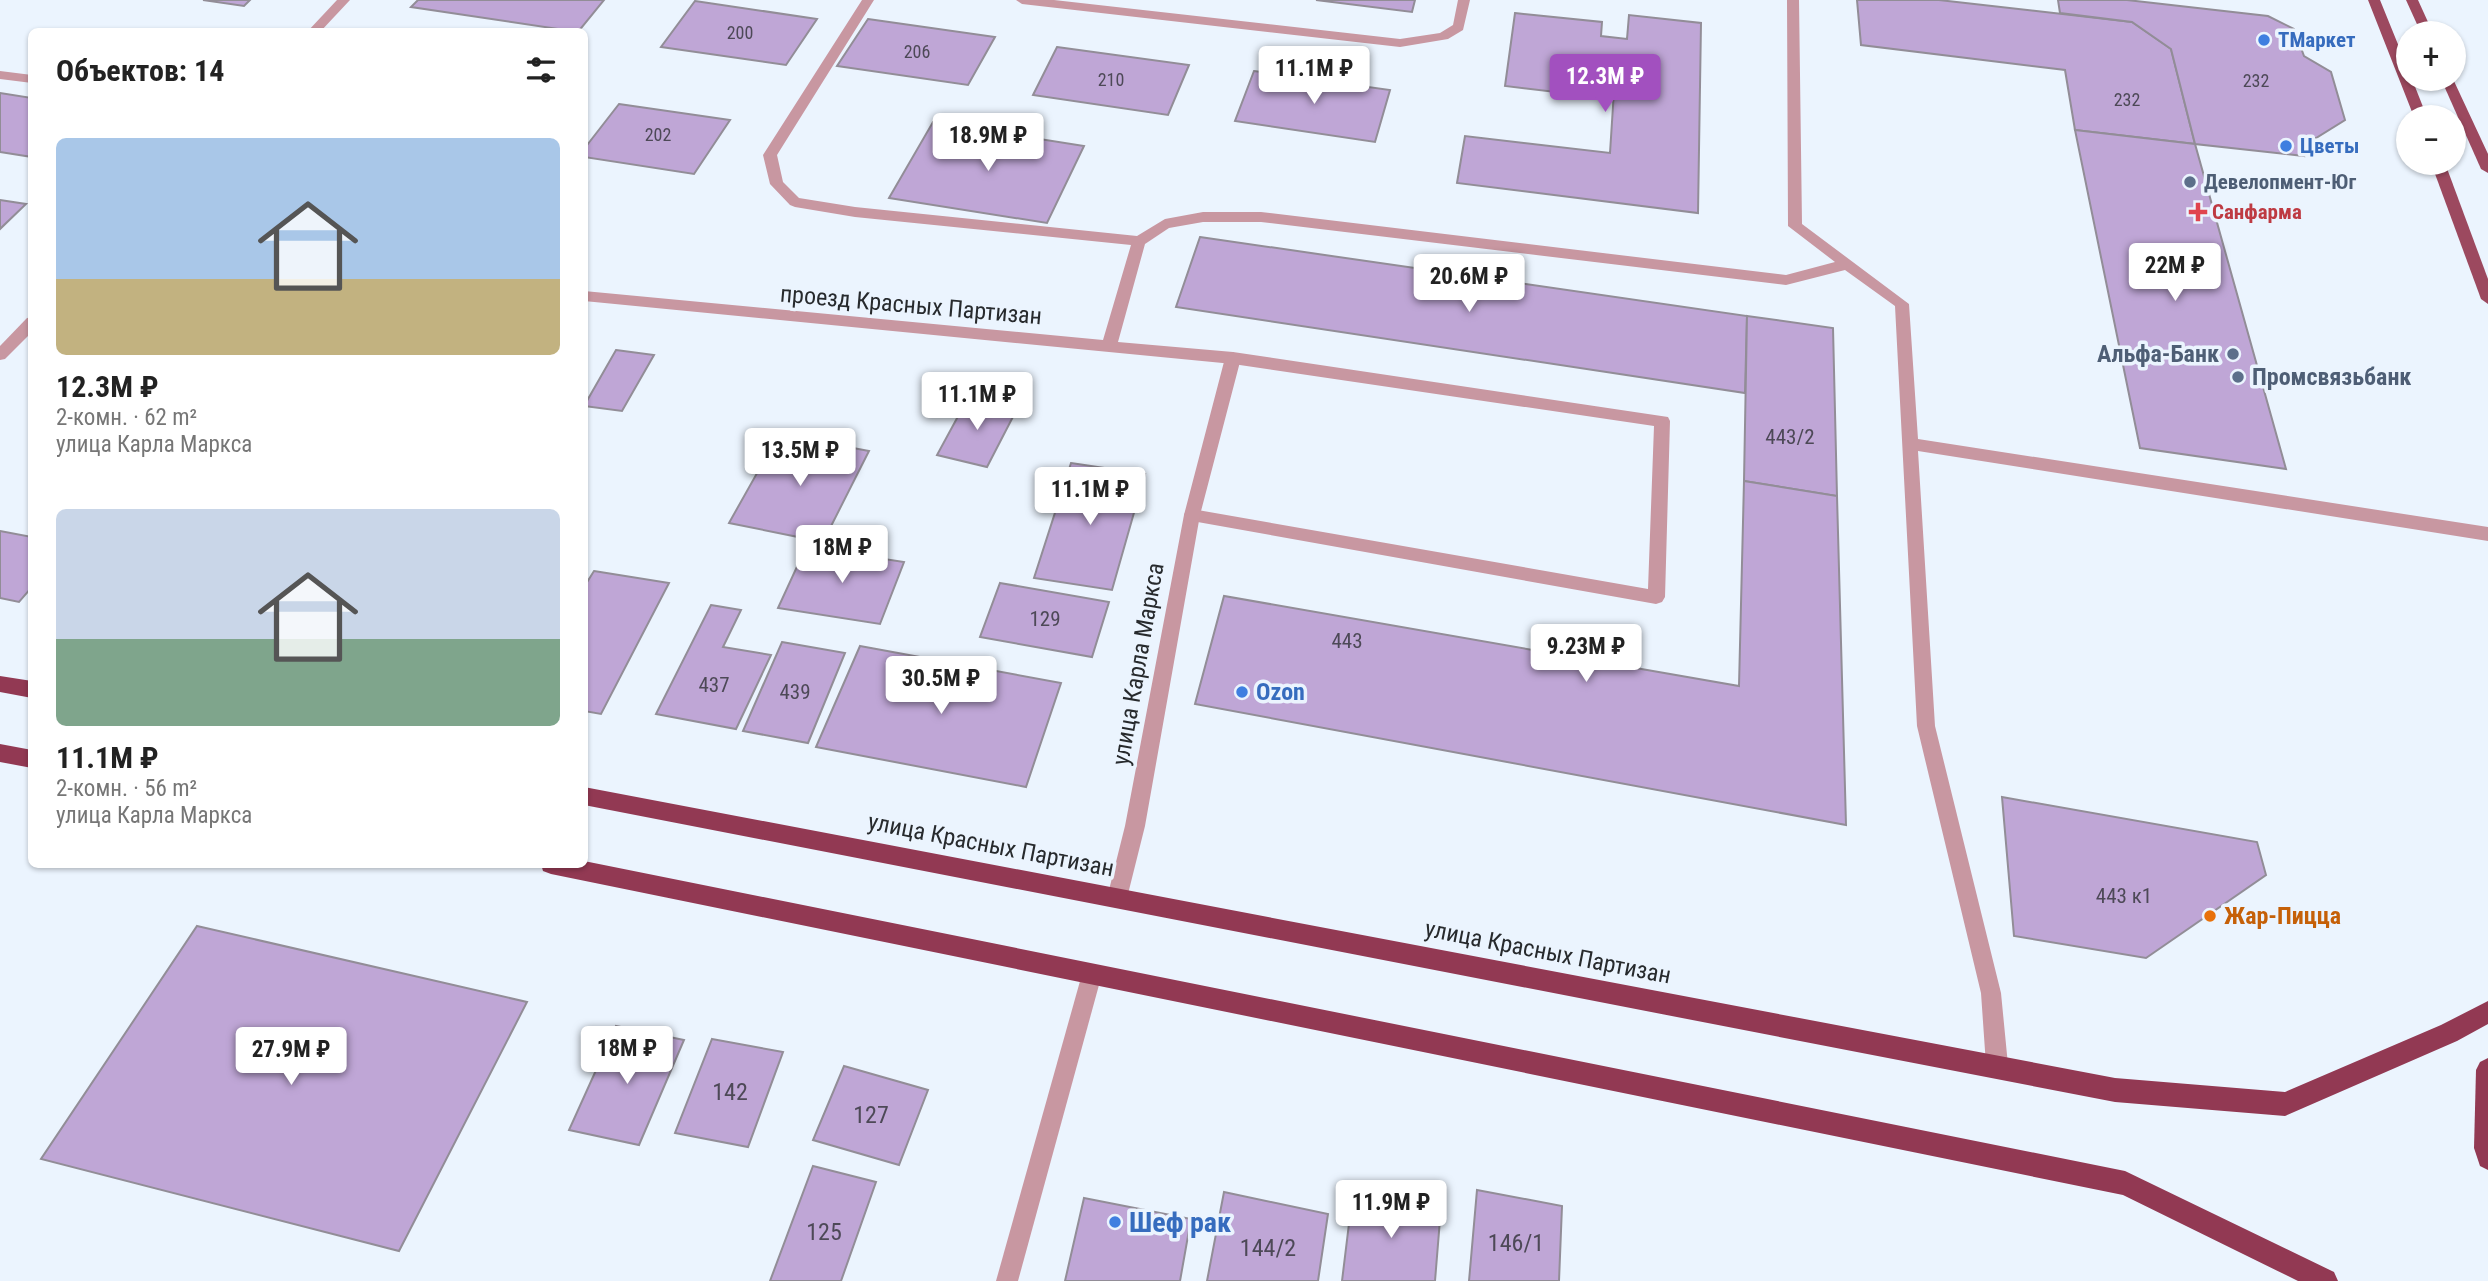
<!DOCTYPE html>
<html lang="ru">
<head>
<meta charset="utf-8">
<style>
  :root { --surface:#fff; --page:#f2f2f2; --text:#222; --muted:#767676; --accent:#a250bf }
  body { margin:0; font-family:"Roboto Condensed",sans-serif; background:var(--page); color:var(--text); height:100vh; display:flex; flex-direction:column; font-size:26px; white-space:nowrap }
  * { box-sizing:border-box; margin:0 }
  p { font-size:23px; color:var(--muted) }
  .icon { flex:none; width:38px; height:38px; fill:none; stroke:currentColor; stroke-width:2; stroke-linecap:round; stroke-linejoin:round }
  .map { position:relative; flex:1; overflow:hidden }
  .drawer { position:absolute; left:28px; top:28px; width:560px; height:840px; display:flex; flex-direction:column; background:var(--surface); border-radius:10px; box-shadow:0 2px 5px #0004 }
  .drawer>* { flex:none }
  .tools { position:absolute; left:2396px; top:21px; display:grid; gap:14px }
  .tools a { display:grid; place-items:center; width:70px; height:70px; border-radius:50%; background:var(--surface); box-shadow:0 2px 5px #0004; font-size:35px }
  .price { position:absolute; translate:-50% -60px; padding:0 16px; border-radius:7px; background:#fff; color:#222; font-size:23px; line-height:46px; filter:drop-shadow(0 2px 4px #0008) }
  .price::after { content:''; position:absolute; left:50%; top:42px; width:21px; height:16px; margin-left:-10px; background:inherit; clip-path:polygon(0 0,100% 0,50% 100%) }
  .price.active { background:var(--accent); color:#fff }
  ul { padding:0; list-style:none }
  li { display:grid; align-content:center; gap:14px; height:371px; padding:0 28px }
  li span { display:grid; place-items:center; height:217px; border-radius:10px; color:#555 }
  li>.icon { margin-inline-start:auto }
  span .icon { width:126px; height:126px; fill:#fffc; stroke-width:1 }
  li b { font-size:30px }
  h2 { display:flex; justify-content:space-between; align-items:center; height:84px; padding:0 28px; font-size:30px }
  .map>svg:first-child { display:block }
  .building { fill:#bfa6d6; stroke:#928d97; stroke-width:2 }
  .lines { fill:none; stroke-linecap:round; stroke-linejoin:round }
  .service { fill:#c897a1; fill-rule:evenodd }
  .minor { fill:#c897a1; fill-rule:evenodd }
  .primary { fill:#9c495f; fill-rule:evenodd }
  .trunk { fill:#923953; fill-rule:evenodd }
  .shop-dot { fill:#3f7fe0; stroke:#ebf4fe; stroke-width:2.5 }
  .service-dot { fill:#5c6f8a; stroke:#ebf4fe; stroke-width:2.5 }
  .health-dot { fill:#e0444e; stroke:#ebf4fe; stroke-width:2.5 }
  .food-dot { fill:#e8710a; stroke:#ebf4fe; stroke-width:2.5 }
  .labels { text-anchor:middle; stroke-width:7; stroke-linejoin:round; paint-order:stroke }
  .far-number-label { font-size:18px; fill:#4d4957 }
  .far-shop-label { font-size:21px; font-weight:bold; fill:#366cbe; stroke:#ebf4fe; text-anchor:start }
  .far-service-label { font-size:21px; font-weight:bold; fill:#4e5e75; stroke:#ebf4fe; text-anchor:start }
  .far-health-label { font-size:21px; font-weight:bold; fill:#be3a42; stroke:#ebf4fe; text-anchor:start }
  .number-label { font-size:21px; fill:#4d4957 }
  .street-label { font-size:24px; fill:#272a2d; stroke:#ebf4fe }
  .service-label { font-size:24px; font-weight:bold; fill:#4e5e75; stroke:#ebf4fe; text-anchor:end }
  .shop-label { font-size:24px; font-weight:bold; fill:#366cbe; stroke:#ebf4fe; text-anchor:start }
  .food-label { font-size:24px; font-weight:bold; fill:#c56008; stroke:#ebf4fe; text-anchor:start }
  .near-number-label { font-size:24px; fill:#4d4957 }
  .near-shop-label { font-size:28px; font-weight:bold; fill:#366cbe; stroke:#ebf4fe; text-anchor:start }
</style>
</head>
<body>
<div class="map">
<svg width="2488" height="1281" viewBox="0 0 2488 1281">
  <rect width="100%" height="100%" fill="#ebf4fe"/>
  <g class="building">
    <polygon points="203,0 250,0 244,6"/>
    <polygon points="418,0 604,0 578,32 411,7"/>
    <polygon points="1316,0 1415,0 1412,12"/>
    <polygon points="1857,0 1939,0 2132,22 2171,49 2195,144 2075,130 2065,70 1861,45"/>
    <polygon points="2058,0 2127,0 2268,16 2294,29 2304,56 2331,72 2345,120 2316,138 2300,142 2304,156 2195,144 2171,49 2132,22 2060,13"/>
    <polygon points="695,1 817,19 786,65 661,47"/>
    <polygon points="1515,13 1602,22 1601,36 1627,39 1629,15 1701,23 1698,213 1457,183 1465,136 1610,153 1615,75 1591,72 1589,96 1505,86"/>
    <polygon points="868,19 995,37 968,85 837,66"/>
    <polygon points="1057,47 1189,65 1168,115 1033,95"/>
    <polygon points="1254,71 1390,90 1375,142 1235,121"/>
    <polygon points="0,93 32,98 32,157 0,152"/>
    <polygon points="619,104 730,120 694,174 584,157 584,149"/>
    <polygon points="933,122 1084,146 1047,223 889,198"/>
    <polygon points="2075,130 2195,144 2286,469 2140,448"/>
    <polygon points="0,200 26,204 0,229"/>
    <polygon points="1200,237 1747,316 1745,393 1176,307"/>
    <polygon points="1747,316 1833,328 1837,496 1744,481"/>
    <polygon points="616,350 654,355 622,411 584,406"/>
    <polygon points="968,398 1017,409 987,467 937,455"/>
    <polygon points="779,434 869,451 823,542 729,523"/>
    <polygon points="1071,463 1145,474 1112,590 1034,578"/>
    <polygon points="1744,481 1837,496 1846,825 1195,704 1224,596 1739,686"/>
    <polygon points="0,531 32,537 32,587 19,602 0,598"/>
    <polygon points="806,547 904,562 880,624 778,608"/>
    <polygon points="594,571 669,583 601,714 584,711 584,587"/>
    <polygon points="1000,583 1109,602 1092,657 980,637"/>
    <polygon points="711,605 741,610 723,647 771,655 736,729 656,714"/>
    <polygon points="782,642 845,653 808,743 743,731"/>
    <polygon points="860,646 1061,683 1026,787 816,747"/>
    <polygon points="2002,797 2257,842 2266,875 2146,958 2014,936"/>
    <polygon points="197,926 527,1002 399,1251 41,1159"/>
    <polygon points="616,1026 684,1040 639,1145 569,1130"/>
    <polygon points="712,1039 783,1052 748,1147 675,1133"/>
    <polygon points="844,1066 928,1090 899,1165 813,1140"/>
    <polygon points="813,1166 876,1182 841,1281 770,1281"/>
    <polygon points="1477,1190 1562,1206 1559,1281 1469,1281"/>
    <polygon points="1353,1191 1441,1207 1435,1281 1342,1281"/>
    <polygon points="1224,1192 1328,1214 1318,1281 1207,1281"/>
    <polygon points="1084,1198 1191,1219 1180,1281 1065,1281"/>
  </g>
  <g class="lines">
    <g class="service">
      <polygon points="862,0 874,0 777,155 783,182 799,198 855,207 1137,236 1165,219 1203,212 1261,212 1786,275 1835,262 1788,226 1787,0 1799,0 1802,224 1909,304 1918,439 2488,527 2488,541 1918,451 1935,726 2001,993 2008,1065 2004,1072 1997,1076 1990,1072 1986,1065 1981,993 1917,726 1895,306 1845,270 1786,285 1261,222 1203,222 1169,228 1145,244 1118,342 1233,352 1668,417 1670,421 1665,597 1662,602 1656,604 1192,521 1186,520 1184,515 1186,510 1192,509 1648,589 1654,426 1233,364 584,301 584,291 1103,340 1131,245 855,217 795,207 790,205 770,184 763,155"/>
      <polygon points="1016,0 1054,0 1400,39 1440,33 1453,25 1458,0 1470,0 1463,30 1448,39 1400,47 1022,4"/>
      <polygon points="0,71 32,75 32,83 0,79"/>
    </g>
    <g class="minor">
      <polygon points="337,0 350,0 320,32 307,32"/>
      <polygon points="32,317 32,332 5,359 0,360 0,346 27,318"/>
      <polygon points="1233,352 1241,358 1200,515 1145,826 1127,898 1124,905 1117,907 1110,905 1107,898 1125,826 1184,515 1225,358"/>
      <polygon points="1092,964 1099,967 1102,974 1018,1281 996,1281 1082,974 1085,967"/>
    </g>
    <g class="primary">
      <polygon points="2368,0 2380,0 2408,69 2408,79 2412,79 2427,117 2414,117"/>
      <polygon points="2406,0 2418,0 2433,33 2421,33"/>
      <polygon points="2441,79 2453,79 2488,154 2488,173 2481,169"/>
      <polygon points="2431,163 2445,163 2488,279 2488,304 2481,299"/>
    </g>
    <g class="trunk">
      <polygon points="0,676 32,681 32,698 0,692"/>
      <polygon points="0,744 32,750 32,768 0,762"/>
      <polygon points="584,787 2115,1078 2285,1092 2441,1025 2488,1001 2488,1024 2457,1041 2285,1116 2115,1102 584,805"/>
      <polygon points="584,861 2125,1171 2334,1272 2338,1281 2298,1281 2123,1195 551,874 543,871 541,864 584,864"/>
      <polygon points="2488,1058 2488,1170 2480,1166 2474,1148 2476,1070 2480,1062"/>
    </g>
  </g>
  <g class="shop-dot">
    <circle cx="2264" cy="40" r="7"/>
    <circle cx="2286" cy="146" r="7"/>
    <circle cx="1242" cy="692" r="7"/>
    <circle cx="1115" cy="1222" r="7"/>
  </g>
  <g class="service-dot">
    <circle cx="2190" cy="182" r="7"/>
    <circle cx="2233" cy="354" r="7"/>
    <circle cx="2238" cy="377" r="7"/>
  </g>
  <path class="health-dot" d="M2194.5 201.5h7v7h7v7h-7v7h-7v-7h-7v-7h7z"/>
  <circle class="food-dot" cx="2210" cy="916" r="7"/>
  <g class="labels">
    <g class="far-number-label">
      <text x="740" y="39">200</text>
      <text x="917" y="58">206</text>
      <text x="1111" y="86">210</text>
      <text x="2256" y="87">232</text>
      <text x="2127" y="106">232</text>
      <text x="658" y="141">202</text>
    </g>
    <g class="far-shop-label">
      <text x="2278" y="47">ТМаркет</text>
      <text x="2300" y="153">Цветы</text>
    </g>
    <g class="far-service-label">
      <text x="2204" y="189">Девелопмент-Юг</text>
    </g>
    <g class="far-health-label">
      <text x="2212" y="219">Санфарма</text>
    </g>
    <g class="number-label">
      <text x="1790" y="444">443/2</text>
      <text x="1045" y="626">129</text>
      <text x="1347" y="648">443</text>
      <text x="714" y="692">437</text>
      <text x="795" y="699">439</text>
      <text x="2124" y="903">443 к1</text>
    </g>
    <g class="street-label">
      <text transform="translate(911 305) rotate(5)" y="8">проезд Красных Партизан</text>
      <text transform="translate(1138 664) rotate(-80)" y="8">улица Карла Маркса</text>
      <text transform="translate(991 845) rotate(11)" y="8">улица Красных Партизан</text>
      <text transform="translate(1548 952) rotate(11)" y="8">улица Красных Партизан</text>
    </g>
    <g class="service-label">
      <text x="2219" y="362">Альфа-Банк</text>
      <text x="2252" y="385" text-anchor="start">Промсвязьбанк</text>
    </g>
    <g class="shop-label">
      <text x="1256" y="700">Ozon</text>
    </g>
    <g class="food-label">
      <text x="2224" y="924">Жар-Пицца</text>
    </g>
    <g class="near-number-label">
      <text x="730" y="1100">142</text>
      <text x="871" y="1123">127</text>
      <text x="824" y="1240">125</text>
      <text x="1516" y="1251">146/1</text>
      <text x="1268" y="1256">144/2</text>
    </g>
    <g class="near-shop-label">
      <text x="1129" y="1232">Шеф рак</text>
    </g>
  </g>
</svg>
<div class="tools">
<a>+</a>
<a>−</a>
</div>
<b class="price" style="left:1314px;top:106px">11.1M ₽</b>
<b class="price active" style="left:1605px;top:114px">12.3M ₽</b>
<b class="price" style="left:988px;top:173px">18.9M ₽</b>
<b class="price" style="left:2175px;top:303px">22M ₽</b>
<b class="price" style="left:1469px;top:314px">20.6M ₽</b>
<b class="price" style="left:977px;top:432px">11.1M ₽</b>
<b class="price" style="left:800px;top:488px">13.5M ₽</b>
<b class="price" style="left:1090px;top:527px">11.1M ₽</b>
<b class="price" style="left:842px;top:585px">18M ₽</b>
<b class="price" style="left:1586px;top:684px">9.23M ₽</b>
<b class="price" style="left:941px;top:716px">30.5M ₽</b>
<b class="price" style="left:627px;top:1086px">18M ₽</b>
<b class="price" style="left:291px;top:1087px">27.9M ₽</b>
<b class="price" style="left:1391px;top:1240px">11.9M ₽</b>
<section class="drawer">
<h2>Объектов: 14<svg class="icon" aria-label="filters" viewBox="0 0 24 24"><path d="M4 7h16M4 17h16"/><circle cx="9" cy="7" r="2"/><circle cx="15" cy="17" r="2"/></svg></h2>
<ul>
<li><span style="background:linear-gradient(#a9c7e8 65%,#c2b280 0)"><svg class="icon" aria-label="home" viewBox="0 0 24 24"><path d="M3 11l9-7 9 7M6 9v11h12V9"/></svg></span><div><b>12.3M ₽</b><p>2-комн. · 62 m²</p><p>улица Карла Маркса</p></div></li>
<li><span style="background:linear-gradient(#c9d6e8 60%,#7fa58c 0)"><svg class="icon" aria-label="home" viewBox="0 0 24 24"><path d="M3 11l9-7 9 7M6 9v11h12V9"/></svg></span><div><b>11.1M ₽</b><p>2-комн. · 56 m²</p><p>улица Карла Маркса</p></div></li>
</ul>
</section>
</div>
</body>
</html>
